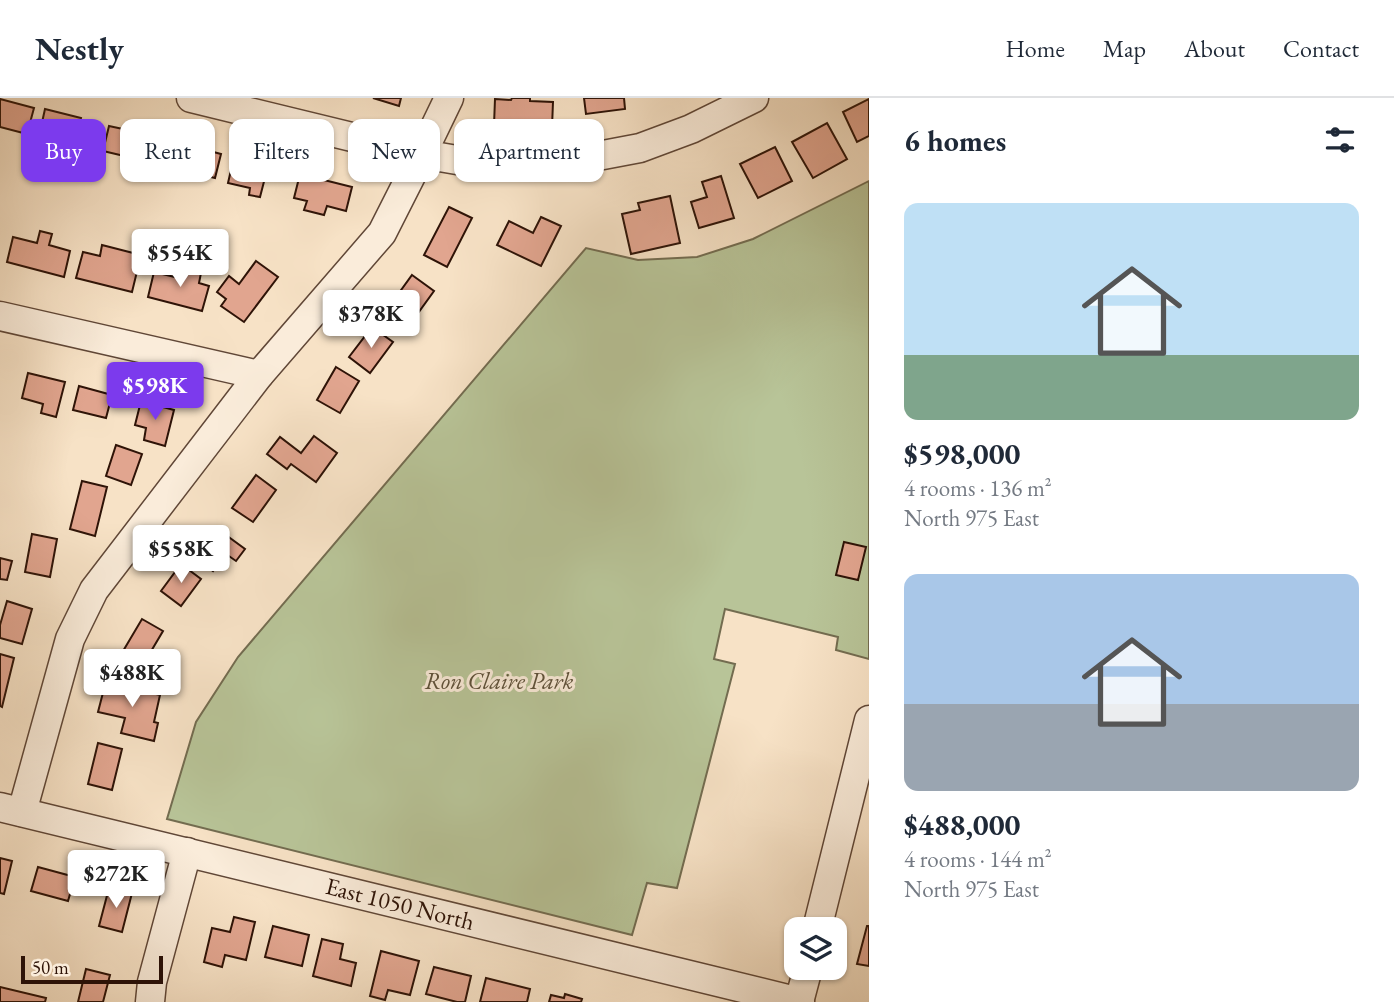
<!DOCTYPE html>
<html lang="en">
<head>
<meta charset="utf-8">
<style>
  :root { --surface:#fff; --page:#f2f2f3; --text:#1f2937; --muted:#747a83; --line:#e0e1e3; --accent:#7c3aed }
  body { margin:0; font-family:"EB Garamond",serif; background:var(--page); color:var(--text); height:100vh; display:flex; flex-direction:column; font-size:26px; white-space:nowrap }
  * { box-sizing:border-box; margin:0 }
  p { font-size:23px; color:var(--muted) }
  .icon { flex:none; width:38px; height:38px; fill:none; stroke:currentColor; stroke-width:2; stroke-linecap:round; stroke-linejoin:round }
  .map { position:relative; flex:1; overflow:hidden }
  .panel { display:flex; flex-direction:column; background:var(--surface); width:525px }
  .panel>* { flex:none }
  .top-card { position:absolute; left:21px; top:21px; width:665px; height:63px; display:flex; gap:14px }
  .tools { position:absolute; left:784px; top:819px; display:grid; gap:14px }
  .tools a { display:grid; place-items:center; width:63px; height:63px; border-radius:14px; background:var(--surface); box-shadow:0 2px 5px #0004; font-size:35px }
  .scale { position:absolute; left:21px; bottom:18px; width:142px; box-sizing:border-box; padding-left:7px; border:4px solid #2e1307; border-top:0; font-size:19px; line-height:24px; white-space:nowrap; color:#2e1307; -webkit-text-stroke:5px #faecda; paint-order:stroke }
  .price { position:absolute; translate:-50% -60px; padding:0 16px; border-radius:7px; background:#fff; color:#222; font-size:23px; line-height:46px; filter:drop-shadow(0 2px 4px #0008) }
  .price::after { content:''; position:absolute; left:50%; top:42px; width:21px; height:16px; margin-left:-10px; background:inherit; clip-path:polygon(0 0,100% 0,50% 100%) }
  .price.current { background:var(--accent); color:#fff }
  ul { padding:0; list-style:none }
  li { display:grid; align-content:center; gap:14px; height:371px; padding:0 35px }
  li span { display:grid; place-items:center; height:217px; border-radius:14px; color:#555 }
  li>.icon { margin-inline-start:auto }
  span .icon { width:126px; height:126px; fill:#fffc; stroke-width:1 }
  li b { font-size:30px }
  h2 { display:flex; justify-content:space-between; align-items:center; height:84px; padding:0 35px; font-size:30px }
  .pill { padding:0 24px; border-radius:14px; background:var(--surface); box-shadow:0 2px 5px #0004; font-size:24px; line-height:63px }
  .pill.current { background:var(--accent); color:#fff }
  header { display:flex; align-items:center; gap:42px; box-sizing:border-box; height:98px; padding:0 35px; background:var(--surface); border-bottom:2px solid var(--line) }
  header strong { font-size:33px }
  nav { display:flex; gap:38px; margin-inline-start:auto; font-size:24px }
  main { display:flex; flex:1; min-height:0 }
  .map>svg:first-child { display:block }
  .green { fill:#b8c498; stroke:#736c50; stroke-width:2 }
  .building { fill:#e1a58f; stroke:#2e1307; stroke-width:2 }
  .lines { fill:none; stroke-linecap:round; stroke-linejoin:round }
  .minor-casing { stroke:#604737; stroke-width:31 }
  .minor { stroke:#faecda; stroke-width:28 }
  .labels { text-anchor:middle; stroke-width:6; stroke-linejoin:round; paint-order:stroke }
  .park-label { font-size:24px; font-style:italic; fill:#5e513a; stroke:#faecda }
  .street-label { font-size:24px; fill:#2e1307; stroke:#faecda }
</style>
</head>
<body>
<header>
<strong>Nestly</strong>
<nav><a>Home</a><a>Map</a><a>About</a><a>Contact</a></nav>
</header>
<main>
<div class="map">
<svg width="869" height="904" viewBox="0 0 869 904">
  <rect width="100%" height="100%" fill="#f7e2c6"/>
  <filter id="stains"><feTurbulence type="fractalNoise" baseFrequency=".00286" numOctaves="4"/><feColorMatrix values="0 0 0 0 .2 0 0 0 0 .09 0 0 0 0 .02 0 0 0 .5 -.17"/></filter>
  <radialGradient id="worn" r=".72"><stop offset=".6" stop-color="#630" stop-opacity="0"/><stop offset="1" stop-color="#630" stop-opacity=".3"/></radialGradient>
  <polygon class="green" points="869,83 869,561 836,552 838,539 725,511 714,561 735,566 677,790 647,785 632,837 167,721 196,624 238,559 586,150 638,162 697,159 753,141"/>
  <g class="building">
    <polygon points="373,0 401,0 399,8"/>
    <polygon points="512,0 530,0 530,3 553,4 552,29 494,27 495,1 511,2"/>
    <polygon points="584,0 624,0 625,11 586,16"/>
    <polygon points="0,1 34,10 27,36 0,29"/>
    <polygon points="869,1 869,38 857,44 843,14"/>
    <polygon points="45,11 81,20 75,46 39,38"/>
    <polygon points="827,25 847,61 813,80 792,44"/>
    <polygon points="109,28 160,39 154,65 103,53"/>
    <polygon points="172,43 221,56 215,80 166,68"/>
    <polygon points="775,49 792,83 758,100 740,66"/>
    <polygon points="234,59 268,68 260,99 249,97 250,90 228,85"/>
    <polygon points="300,76 352,89 346,113 327,108 324,117 304,112 307,103 294,100"/>
    <polygon points="721,78 734,120 699,130 691,104 707,99 702,84"/>
    <polygon points="670,98 680,145 631,156 622,116 640,112 638,105"/>
    <polygon points="449,109 472,120 447,169 424,157"/>
    <polygon points="541,119 561,128 541,168 497,147 509,123 533,135"/>
    <polygon points="40,133 52,136 49,147 70,153 64,179 7,164 13,139 37,145"/>
    <polygon points="102,147 141,157 132,194 76,180 83,154 100,158"/>
    <polygon points="256,163 278,179 244,224 221,208 226,201 217,194 229,178 239,186"/>
    <polygon points="182,170 201,175 199,185 209,188 202,213 148,199 154,174 179,180"/>
    <polygon points="412,177 434,193 413,222 391,206"/>
    <polygon points="372,229 393,244 370,275 349,259"/>
    <polygon points="336,269 359,283 340,315 317,302"/>
    <polygon points="28,275 65,284 56,319 41,315 43,306 22,300"/>
    <polygon points="79,288 112,297 106,320 73,312"/>
    <polygon points="141,303 174,312 165,348 144,342 146,330 135,327"/>
    <polygon points="314,338 337,355 316,384 291,366 287,371 267,356 280,339 301,355"/>
    <polygon points="116,347 142,356 131,387 106,378"/>
    <polygon points="256,377 276,392 253,424 232,410"/>
    <polygon points="82,383 107,389 95,438 70,431"/>
    <polygon points="215,429 245,451 236,463 226,456 213,473 193,458"/>
    <polygon points="32,436 57,441 50,479 25,474"/>
    <polygon points="844,444 866,449 858,482 836,477"/>
    <polygon points="0,460 12,463 7,482 0,481"/>
    <polygon points="181,466 201,481 181,508 161,493"/>
    <polygon points="7,503 32,511 22,546 0,540 0,527"/>
    <polygon points="142,521 163,533 137,577 116,565"/>
    <polygon points="0,556 14,560 2,609 0,608"/>
    <polygon points="106,583 160,597 154,624 158,625 154,643 121,635 125,620 98,614"/>
    <polygon points="98,645 122,651 112,692 88,686"/>
    <polygon points="0,760 12,763 4,796 0,795"/>
    <polygon points="38,769 75,779 68,803 31,793"/>
    <polygon points="109,790 132,795 122,834 99,828"/>
    <polygon points="234,819 255,824 246,862 225,857 222,869 204,864 212,830 230,834"/>
    <polygon points="273,828 309,837 302,868 265,859"/>
    <polygon points="867,828 869,828 869,868 857,866"/>
    <polygon points="322,841 343,846 340,861 356,865 351,888 313,878"/>
    <polygon points="381,853 419,863 410,897 388,892 385,902 370,898"/>
    <polygon points="434,869 471,878 465,904 457,904 426,896"/>
    <polygon points="86,871 110,877 103,904 78,904"/>
    <polygon points="486,880 530,891 527,904 480,904"/>
    <polygon points="0,889 46,900 45,904 0,904"/>
    <polygon points="565,896 582,901 581,904 549,904 551,897 564,900"/>
  </g>
  <g class="lines">
    <g class="minor-casing">
      <g id="minor">
        <polyline points="191,0 422,56 486,67 566,64 640,50 691,31 754,0"/>
        <polyline points="0,218 259,277"/>
        <polyline points="0,709 800,904"/>
        <polyline points="22,714 70,541 94,492 259,277 382,135 422,56 449,0"/>
        <polyline points="817,831 869,622"/>
        <polyline points="150,904 152,884 187,754"/>
        <polyline points="799,904 808,870"/>
      </g>
    </g>
    <use href="#minor" class="minor"/>
  </g>
  <g class="labels">
    <g class="park-label">
      <text x="499" y="591">Ron Claire Park</text>
    </g>
    <g class="street-label">
      <text transform="translate(400 806) rotate(14)" y="8">East 1050 North</text>
    </g>
  </g>
  <rect width="100%" height="100%" filter="url(#stains)"/>
  <rect width="100%" height="100%" fill="url(#worn)"/>
</svg>
<div class="tools">
<a><svg class="icon" aria-label="layers" viewBox="0 0 24 24"><path d="M12 4l9 5-9 5-9-5zM3 14l9 5 9-5"/></svg></a>
</div>
<div class="scale">50 m</div>
<b class="price" style="left:180px;top:191px">$554K</b>
<b class="price" style="left:371px;top:252px">$378K</b>
<b class="price current" style="left:155px;top:324px">$598K</b>
<b class="price" style="left:181px;top:487px">$558K</b>
<b class="price" style="left:132px;top:611px">$488K</b>
<b class="price" style="left:116px;top:812px">$272K</b>
<div class="top-card">
<a class="pill current">Buy</a>
<a class="pill">Rent</a>
<a class="pill">Filters</a>
<a class="pill">New</a>
<a class="pill">Apartment</a>
</div>
</div>
<section class="panel">
<h2>6 homes<svg class="icon" aria-label="filters" viewBox="0 0 24 24"><path d="M4 7h16M4 17h16"/><circle cx="9" cy="7" r="2"/><circle cx="15" cy="17" r="2"/></svg></h2>
<ul>
<li><span style="background:linear-gradient(#bfe0f5 70%,#7fa58c 0)"><svg class="icon" aria-label="home" viewBox="0 0 24 24"><path d="M3 11l9-7 9 7M6 9v11h12V9"/></svg></span><div><b>$598,000</b><p>4 rooms · 136 m²</p><p>North 975 East</p></div></li>
<li><span style="background:linear-gradient(#a9c7e8 60%,#9aa5b1 0)"><svg class="icon" aria-label="home" viewBox="0 0 24 24"><path d="M3 11l9-7 9 7M6 9v11h12V9"/></svg></span><div><b>$488,000</b><p>4 rooms · 144 m²</p><p>North 975 East</p></div></li>
</ul>
</section>
</main>
</body>
</html>
